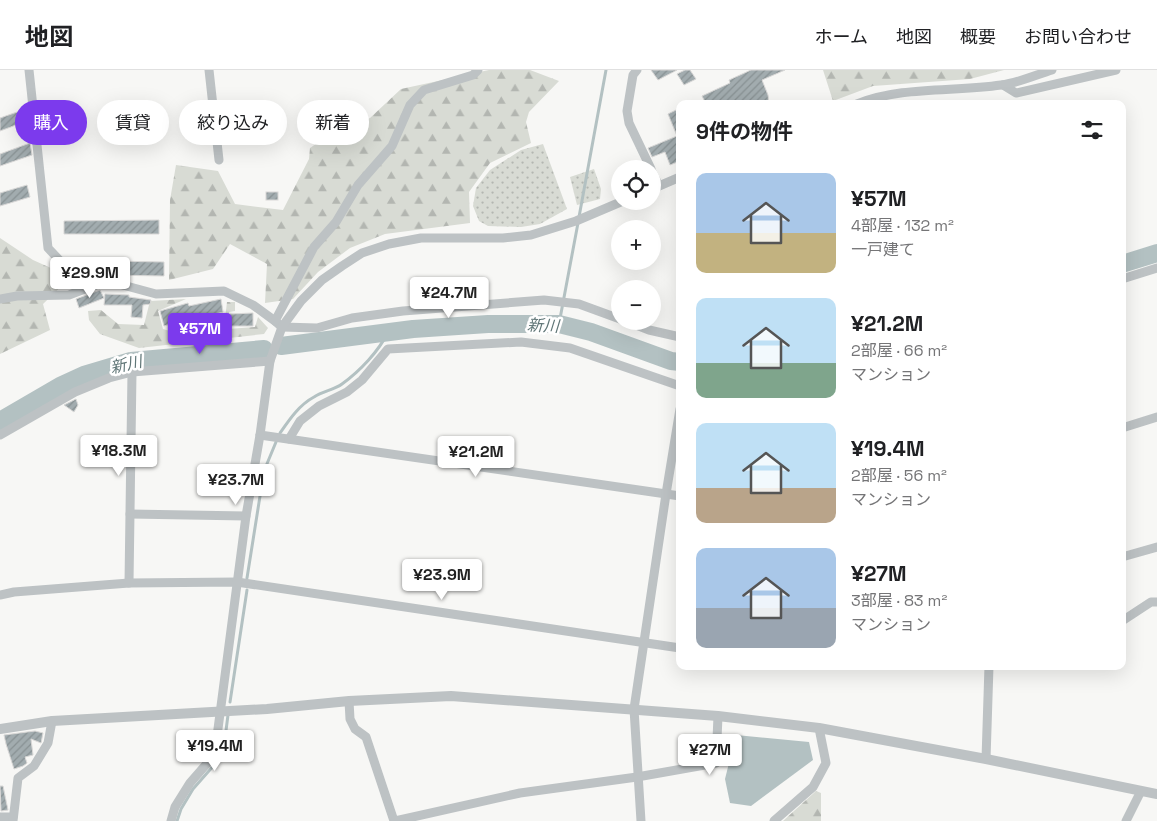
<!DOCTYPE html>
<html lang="ja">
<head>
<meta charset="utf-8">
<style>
  :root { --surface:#fff; --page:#f6f6f6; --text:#202124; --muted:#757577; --line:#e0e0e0; --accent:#7c3aed }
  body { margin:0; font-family:"Space Grotesk","Noto Sans JP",sans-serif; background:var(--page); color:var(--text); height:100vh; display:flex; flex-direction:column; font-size:19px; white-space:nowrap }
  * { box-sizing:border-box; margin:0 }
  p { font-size:16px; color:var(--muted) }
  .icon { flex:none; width:28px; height:28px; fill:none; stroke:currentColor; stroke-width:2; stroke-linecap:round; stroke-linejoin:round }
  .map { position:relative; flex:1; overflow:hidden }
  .details { position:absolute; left:676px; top:30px; width:450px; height:570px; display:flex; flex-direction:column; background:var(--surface); border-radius:10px; box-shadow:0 5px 20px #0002 }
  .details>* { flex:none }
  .top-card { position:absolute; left:15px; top:30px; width:475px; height:45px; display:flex; gap:10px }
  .fabs { position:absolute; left:611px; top:90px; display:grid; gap:10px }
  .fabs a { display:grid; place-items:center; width:50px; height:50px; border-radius:50%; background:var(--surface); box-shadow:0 5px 20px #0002; font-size:25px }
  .price { position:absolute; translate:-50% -42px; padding:0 11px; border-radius:5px; background:#fff; color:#222; font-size:16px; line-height:32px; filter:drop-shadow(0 1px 2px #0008) }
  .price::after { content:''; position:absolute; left:50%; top:30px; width:15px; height:11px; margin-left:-8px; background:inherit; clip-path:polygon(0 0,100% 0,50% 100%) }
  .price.on { background:var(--accent); color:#fff }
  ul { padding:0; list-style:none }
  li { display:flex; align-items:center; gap:15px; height:125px; padding:0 20px }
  li span { display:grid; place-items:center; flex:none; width:140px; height:100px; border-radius:10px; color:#555 }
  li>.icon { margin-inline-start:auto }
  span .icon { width:60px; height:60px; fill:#fffc; stroke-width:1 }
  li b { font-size:21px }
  h2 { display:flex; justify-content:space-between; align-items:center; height:60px; padding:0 20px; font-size:21px }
  .tag { padding:0 18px; border-radius:22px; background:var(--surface); box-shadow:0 5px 20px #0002; font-size:18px; line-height:45px }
  .tag.on { background:var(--accent); color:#fff }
  header { display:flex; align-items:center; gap:30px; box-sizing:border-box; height:70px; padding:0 25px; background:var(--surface); border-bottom:1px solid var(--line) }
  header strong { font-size:24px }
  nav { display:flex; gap:28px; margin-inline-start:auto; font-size:18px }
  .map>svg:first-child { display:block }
  .green { fill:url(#green-dots) }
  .forest { fill:url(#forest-firs) }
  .water { fill:#b3c1c2 }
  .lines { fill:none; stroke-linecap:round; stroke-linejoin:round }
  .stream { stroke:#b3c1c2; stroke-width:3 }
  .river { stroke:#b3c1c2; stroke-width:18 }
  .building { fill:url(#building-hatch); stroke:#d9d8d7 }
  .minor { stroke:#bdc2c4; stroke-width:9 }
  .tertiary { stroke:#bdc2c4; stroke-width:10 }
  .labels { text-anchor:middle; stroke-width:5; stroke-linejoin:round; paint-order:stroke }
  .water-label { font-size:16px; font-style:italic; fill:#607677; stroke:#fff }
</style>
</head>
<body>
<header>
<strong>地図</strong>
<nav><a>ホーム</a><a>地図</a><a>概要</a><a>お問い合わせ</a></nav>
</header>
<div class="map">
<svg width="1157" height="751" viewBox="0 0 1157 751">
  <defs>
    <pattern id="green-dots" width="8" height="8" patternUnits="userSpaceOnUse" patternTransform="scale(1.25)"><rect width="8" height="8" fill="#d8dbd4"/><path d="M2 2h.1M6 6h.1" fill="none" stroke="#b3b6b1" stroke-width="1.8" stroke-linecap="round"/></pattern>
    <pattern id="forest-firs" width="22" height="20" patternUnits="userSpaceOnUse" patternTransform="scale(1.25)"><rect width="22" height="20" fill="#d8dbd4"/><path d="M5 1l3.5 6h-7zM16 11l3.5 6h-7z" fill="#b3b6b1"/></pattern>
    <pattern id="building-hatch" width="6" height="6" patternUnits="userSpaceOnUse" patternTransform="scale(1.25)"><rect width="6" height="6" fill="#a2acaf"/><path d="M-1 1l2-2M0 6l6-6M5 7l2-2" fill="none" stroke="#889193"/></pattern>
  </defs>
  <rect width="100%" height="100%" fill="#f7f7f5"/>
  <g class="green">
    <polygon points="543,74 567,139 540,154 521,157 488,156 479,151 473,136 476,118 490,100 521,80"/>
    <polygon points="594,99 601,119 600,129 577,135 570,107"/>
  </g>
  <g class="forest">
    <polygon points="489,0 530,0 559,11 529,42 526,52 531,73 490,93 469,122 470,153 385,164 350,178 318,202 293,229 265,233 267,194 230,174 213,199 169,210 170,130 176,95 218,101 235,134 283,140 309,89 310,78 333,62 370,48 401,19"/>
    <polygon points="823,0 1004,0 970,9 873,16 833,31"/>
    <polygon points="0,168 33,190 71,207 43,234 50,260 0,284"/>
    <polygon points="186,229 158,241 163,259 180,264 198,259 206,251 225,249 227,232 235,232 235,241 229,242 228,259 255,257 258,247 268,258 264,264 139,278 100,264 89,250 88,241 101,240 118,254 144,255 150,231"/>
    <polygon points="816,721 821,723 821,751 783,751"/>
  </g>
  <polygon class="water" points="736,665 809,672 813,690 751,736 730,733 725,709"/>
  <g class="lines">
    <g class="stream">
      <polyline points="579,147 606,0"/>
      <polyline points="559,254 578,153"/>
      <path d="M280,363C289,350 299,335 314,327C323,321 334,320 342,314C360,301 379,281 388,262"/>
      <polyline points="247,508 264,401 276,372"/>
      <polyline points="230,632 247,520"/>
      <polyline points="177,751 181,739 193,719 215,694 224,676 228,645"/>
    </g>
    <g class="river">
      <polyline points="1122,194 1157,183"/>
      <polyline points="281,276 413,259 488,254 559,254 591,262 671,291 680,292"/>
      <polyline points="0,351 60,316 84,305 131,291 264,279"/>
    </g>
  </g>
  <g class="building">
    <polygon points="651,0 677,0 658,10"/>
    <polygon points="685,0 690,0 696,9 684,15 677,4"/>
    <polygon points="751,0 785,0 762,10 768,25 769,34 706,34 702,26 730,13 729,10"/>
    <polygon points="680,38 680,91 670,95 665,82 652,87 648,78 677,66 668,44"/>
    <polygon points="20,41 24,52 0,61 0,48"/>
    <polygon points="72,41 71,55 48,55 48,42"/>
    <polygon points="30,73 32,85 0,96 0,84"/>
    <polygon points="27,115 30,127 0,136 0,123"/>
    <rect x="266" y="122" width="12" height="8"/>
    <polygon points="159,150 159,164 64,164 64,151"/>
    <polygon points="108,191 164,192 164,206 109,205"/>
    <polygon points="100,220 104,228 79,238 76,229"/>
    <polygon points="105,224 129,225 129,227 151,230 150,234 143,235 142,248 131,247 132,235 104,235"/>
    <polygon points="221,229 223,242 198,248 198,246 164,256 160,241 188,233 189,236"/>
    <polygon points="253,243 253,256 230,256 230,244"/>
    <polygon points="76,329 78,335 74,342 64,335"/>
    <polygon points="35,661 43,663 41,673 31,669 33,685 25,687 27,693 23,696 14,699 6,674 4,665"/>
    <polygon points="0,716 3,716 8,740 1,741"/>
  </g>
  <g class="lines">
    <g class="minor">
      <polyline points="29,0 48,178 64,195 86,205 156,224 224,221 253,235 275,251 282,257 317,258 352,248 403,241 544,230 579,234 620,249"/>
      <polyline points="209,0 219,90"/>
      <polyline points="637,0 633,5 627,41 629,53 651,99"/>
      <polyline points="1003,15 1016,23 1116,0"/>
      <path d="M857,34C901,16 954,22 1001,15C1018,13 1036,5 1052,0"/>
      <polyline points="652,102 659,116"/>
      <polyline points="652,119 680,107"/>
      <polyline points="1122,209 1157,198"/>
      <polyline points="0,229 17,226 69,225 106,211"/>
      <polyline points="275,251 314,177 336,152 358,115 392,76 410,35 424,20 473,5 478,0"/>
      <polyline points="626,251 649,260 680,267"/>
      <polyline points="1122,358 1157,347"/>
      <polyline points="0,365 75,322 109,308 132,302 270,291"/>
      <polyline points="260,365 680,426"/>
      <polyline points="289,369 300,351 319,336 347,322 362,310 388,279 521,272 570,278 680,316"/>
      <polyline points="130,444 246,446"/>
      <polyline points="1122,487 1157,477"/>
      <polyline points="129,513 132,302"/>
      <polyline points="0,525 14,522 129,513 237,512 680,578"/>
      <polyline points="1122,551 1151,532 1157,532"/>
      <polyline points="349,631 350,649 355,659 366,667 394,751"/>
      <polyline points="986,689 989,596"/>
      <polyline points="0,747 13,747"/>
      <polyline points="13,751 18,708 34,696 48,673 52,651"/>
      <polyline points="171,751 175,737 190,713 210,690 216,674 246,446 260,365 270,291 282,257 301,231 322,210 342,196 362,183 389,174 421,168 503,168 531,165 576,151 623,131"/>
      <polyline points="395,751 520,723 637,707 716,693 718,646"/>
      <polyline points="641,751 634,639 666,424 680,339"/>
      <polyline points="774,751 813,717 826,693 819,658"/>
      <polyline points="1126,751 1141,721"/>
    </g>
    <polyline class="tertiary" points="0,659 52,651 267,639 349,631 451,626 718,646 819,658 986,689 1157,724"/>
  </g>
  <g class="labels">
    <g class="water-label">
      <text transform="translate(543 255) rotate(3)" y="6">新川</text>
      <text transform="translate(126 294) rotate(-12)" y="6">新川</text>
    </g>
  </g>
</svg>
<div class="fabs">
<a><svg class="icon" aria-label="locate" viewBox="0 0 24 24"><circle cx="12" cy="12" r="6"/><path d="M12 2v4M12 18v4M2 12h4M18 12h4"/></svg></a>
<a>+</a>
<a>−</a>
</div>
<b class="price" style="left:90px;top:229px">¥29.9M</b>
<b class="price" style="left:449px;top:249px">¥24.7M</b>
<b class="price on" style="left:200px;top:285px">¥57M</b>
<b class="price" style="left:119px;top:407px">¥18.3M</b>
<b class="price" style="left:476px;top:408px">¥21.2M</b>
<b class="price" style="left:236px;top:436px">¥23.7M</b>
<b class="price" style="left:442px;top:531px">¥23.9M</b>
<b class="price" style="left:215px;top:702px">¥19.4M</b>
<b class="price" style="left:710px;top:706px">¥27M</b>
<div class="top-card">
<a class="tag on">購入</a>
<a class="tag">賃貸</a>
<a class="tag">絞り込み</a>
<a class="tag">新着</a>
</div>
<section class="details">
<h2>9件の物件<svg class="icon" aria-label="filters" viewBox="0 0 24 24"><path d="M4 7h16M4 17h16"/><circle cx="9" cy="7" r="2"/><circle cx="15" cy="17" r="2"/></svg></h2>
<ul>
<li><span style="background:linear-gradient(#a9c7e8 60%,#c2b280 0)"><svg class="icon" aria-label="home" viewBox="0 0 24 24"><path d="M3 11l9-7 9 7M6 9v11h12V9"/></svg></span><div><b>¥57M</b><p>4部屋 · 132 m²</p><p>一戸建て</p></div></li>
<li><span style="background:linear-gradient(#bfe0f5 65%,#7fa58c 0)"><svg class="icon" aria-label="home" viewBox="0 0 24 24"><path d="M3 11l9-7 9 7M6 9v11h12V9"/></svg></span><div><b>¥21.2M</b><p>2部屋 · 66 m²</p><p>マンション</p></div></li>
<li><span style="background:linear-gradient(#bfe0f5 65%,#b9a48a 0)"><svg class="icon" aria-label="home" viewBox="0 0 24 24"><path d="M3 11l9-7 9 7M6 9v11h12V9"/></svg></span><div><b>¥19.4M</b><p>2部屋 · 56 m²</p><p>マンション</p></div></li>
<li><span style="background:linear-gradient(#a9c7e8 60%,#9aa5b1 0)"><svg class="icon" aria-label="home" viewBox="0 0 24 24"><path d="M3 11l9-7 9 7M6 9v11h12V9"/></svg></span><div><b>¥27M</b><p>3部屋 · 83 m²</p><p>マンション</p></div></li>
</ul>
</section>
</div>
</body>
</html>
